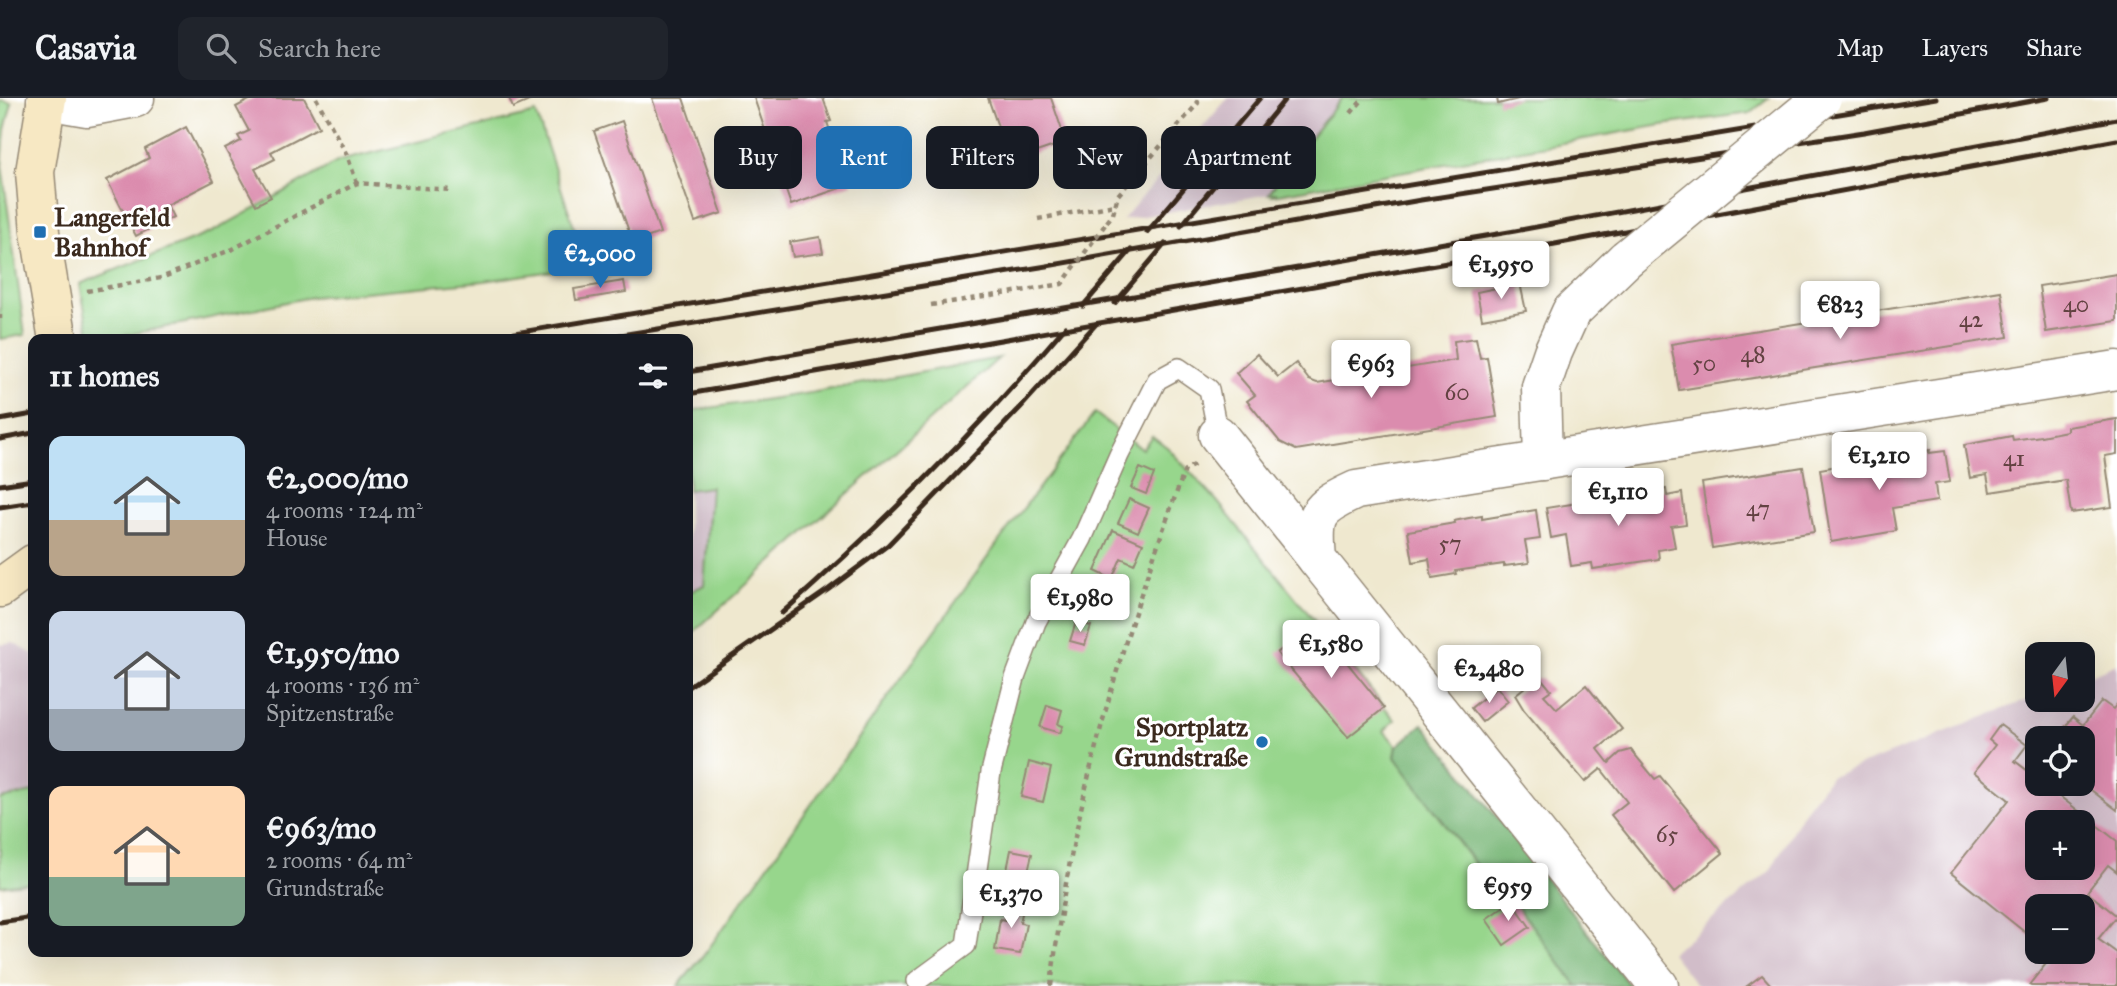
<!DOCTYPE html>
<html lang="en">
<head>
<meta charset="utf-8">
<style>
  :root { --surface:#171b24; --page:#20242c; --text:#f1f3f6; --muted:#9ea1a6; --line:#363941; --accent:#1f6fb2 }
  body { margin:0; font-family:"IM FELL Great Primer",serif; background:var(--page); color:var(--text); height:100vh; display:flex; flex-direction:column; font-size:26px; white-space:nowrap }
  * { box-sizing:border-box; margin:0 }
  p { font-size:23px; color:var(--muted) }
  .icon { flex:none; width:38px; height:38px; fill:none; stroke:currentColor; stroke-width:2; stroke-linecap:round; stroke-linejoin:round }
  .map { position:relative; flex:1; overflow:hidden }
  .panel { position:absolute; left:28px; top:236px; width:665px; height:623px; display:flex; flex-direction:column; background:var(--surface); border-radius:14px; box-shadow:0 7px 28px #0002 }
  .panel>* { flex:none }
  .banner { position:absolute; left:714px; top:28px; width:665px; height:63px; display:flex; gap:14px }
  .needle { width:46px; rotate:195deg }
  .buttons { position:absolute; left:2025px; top:544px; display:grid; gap:14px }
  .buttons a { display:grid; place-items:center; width:70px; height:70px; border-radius:14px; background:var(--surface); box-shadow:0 7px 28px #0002; font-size:35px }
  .price { position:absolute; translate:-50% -60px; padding:0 16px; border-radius:7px; background:#fff; color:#222; font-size:23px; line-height:46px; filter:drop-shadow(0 2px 4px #0008) }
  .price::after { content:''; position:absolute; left:50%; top:42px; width:21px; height:16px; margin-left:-10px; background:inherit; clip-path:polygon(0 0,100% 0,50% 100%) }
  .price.current { background:var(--accent); color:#fff }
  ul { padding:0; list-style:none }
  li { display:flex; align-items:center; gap:21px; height:175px; padding:0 21px }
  li span { display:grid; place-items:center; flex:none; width:196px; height:140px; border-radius:14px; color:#555 }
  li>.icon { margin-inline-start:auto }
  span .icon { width:84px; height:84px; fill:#fffc; stroke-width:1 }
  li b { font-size:30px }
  h2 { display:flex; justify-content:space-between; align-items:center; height:84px; padding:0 21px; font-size:30px }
  .pill { padding:0 24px; border-radius:14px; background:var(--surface); box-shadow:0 7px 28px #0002; font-size:24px; line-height:63px }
  .pill.current { background:var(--accent); color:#fff }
  header { display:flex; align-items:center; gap:42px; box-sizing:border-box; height:98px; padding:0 35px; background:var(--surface); border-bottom:2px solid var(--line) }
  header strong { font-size:33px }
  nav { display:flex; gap:38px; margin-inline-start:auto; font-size:24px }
  .search { width:490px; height:63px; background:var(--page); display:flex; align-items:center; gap:18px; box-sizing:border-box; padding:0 24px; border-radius:14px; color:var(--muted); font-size:26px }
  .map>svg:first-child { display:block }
  .industrial { fill:#d1bdc9; fill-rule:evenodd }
  .green { fill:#97d68c; stroke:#698055; stroke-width:2 }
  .forest { fill:#79b778; stroke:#5a704b; stroke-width:2 }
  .building { fill:#db8cae; fill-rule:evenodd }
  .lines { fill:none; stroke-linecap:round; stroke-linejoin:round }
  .lane-casing { stroke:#958976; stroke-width:22 }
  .street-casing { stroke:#958976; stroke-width:41 }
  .secondary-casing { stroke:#958976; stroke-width:41 }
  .path { stroke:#958976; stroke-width:4.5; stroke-dasharray:5 5; stroke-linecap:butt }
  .lane { stroke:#fff; stroke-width:19 }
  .street { stroke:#fff; stroke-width:38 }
  .secondary { stroke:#f7e8c3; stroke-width:38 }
  .rail { stroke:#3b2a1e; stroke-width:5 }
  .street-bridge-casing { stroke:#958976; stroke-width:41; stroke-linecap:butt }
  .path-bridge { stroke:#958976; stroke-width:4.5; stroke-dasharray:5 5; stroke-linecap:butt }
  .street-bridge { stroke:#fff; stroke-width:38 }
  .poi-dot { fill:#1f6fb2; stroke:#fff; stroke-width:2.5 }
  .labels { text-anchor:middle; stroke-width:6; stroke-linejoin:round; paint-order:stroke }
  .number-label { font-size:23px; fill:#634242 }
  .poi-label { font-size:26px; font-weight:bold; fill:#3b2a1e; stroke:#fff; text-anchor:start }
</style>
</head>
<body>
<header>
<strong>Casavia</strong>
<div class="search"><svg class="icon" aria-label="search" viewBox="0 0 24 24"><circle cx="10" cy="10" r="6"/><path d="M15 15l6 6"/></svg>Search here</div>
<nav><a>Map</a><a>Layers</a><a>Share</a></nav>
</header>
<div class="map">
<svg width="2117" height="888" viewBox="0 0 2117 888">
  <rect width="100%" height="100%" fill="#fff"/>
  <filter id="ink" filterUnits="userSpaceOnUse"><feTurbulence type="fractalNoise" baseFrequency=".0143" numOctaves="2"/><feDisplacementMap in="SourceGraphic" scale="14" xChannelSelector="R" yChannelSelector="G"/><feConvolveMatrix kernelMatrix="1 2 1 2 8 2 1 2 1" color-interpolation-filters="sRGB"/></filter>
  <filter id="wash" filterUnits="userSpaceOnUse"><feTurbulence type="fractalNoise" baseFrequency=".00686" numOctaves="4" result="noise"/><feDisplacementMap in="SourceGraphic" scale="28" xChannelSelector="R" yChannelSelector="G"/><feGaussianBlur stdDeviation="1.57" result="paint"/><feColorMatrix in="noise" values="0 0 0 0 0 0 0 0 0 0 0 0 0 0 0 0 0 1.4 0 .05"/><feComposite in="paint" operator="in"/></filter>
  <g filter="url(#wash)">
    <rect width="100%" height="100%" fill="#efe8cf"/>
    <g class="industrial">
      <polygon points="1228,0 1342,0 1289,66 1269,96 1122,122"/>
      <polygon points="711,388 704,487 688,495 688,392"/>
      <polygon points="13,545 33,556 33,694 0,701 0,547"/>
      <path d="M2117,566V888H1697L1671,855L1770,773L1803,714L1830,679L2037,598V602H2082L2083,580ZM2037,640H2082V686H2037ZM2037,724H2082V770H2037ZM2037,808H2082V854H2037Z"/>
    </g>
    <g class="green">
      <polygon points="1342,0 1769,0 1750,15 1662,27 1273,97 1275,95 1269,96 1289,66"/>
      <polygon points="0,2 12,5 5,32 2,68 25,237 0,241"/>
      <polygon points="536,15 587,168 484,183 311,199 108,241 90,241 80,186 212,134 339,63"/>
      <polygon points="999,260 688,539 688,495 704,487 711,389 688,392 688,313 810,295"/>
      <polygon points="1095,315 1142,351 1152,338 1168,350 1217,403 1395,622 1384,633 1397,648 1395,659 1490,787 1505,791 1577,888 678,888 704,857 1002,439"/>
      <polygon points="33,694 33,784 0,788 0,701"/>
    </g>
    <polygon class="forest" points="1423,626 1630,888 1577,888 1505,792 1491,787 1395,659 1397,648"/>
    <g id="blocks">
      <g class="building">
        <polygon points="253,0 304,0 319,29 271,54 275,61 255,71 271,99 256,107 225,51 241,43 238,38 249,33 236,9"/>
        <polygon points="509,0 536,0 513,10"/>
        <polygon points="652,0 683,0 722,115 695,124"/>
        <polygon points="754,0 823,0 831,23 827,24 841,65 845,64 852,86 791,107"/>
        <polygon points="988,0 1051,0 1066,44 1010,63"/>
        <polygon points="1497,0 1518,0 1519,1 1498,6"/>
        <polygon points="622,23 660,135 633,145 594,33"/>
        <polygon points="186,29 214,83 167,107 173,119 136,138 107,82 149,60 145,51"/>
        <polygon points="820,139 823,155 793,159 790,144"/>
        <polygon points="2117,176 2117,223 2046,234 2039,188"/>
        <polygon points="624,183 626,194 576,202 574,191"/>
        <polygon points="1520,185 1526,213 1482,221 1477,194"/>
        <polygon points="2001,193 2008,239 1679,292 1671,246"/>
        <polygon points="1476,240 1480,260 1487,259 1497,319 1296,352 1280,344 1247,303 1255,297 1236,275 1257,256 1278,279 1296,265 1309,282 1317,285 1456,262 1454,243"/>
        <polygon points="2117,321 2117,356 2105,358 2112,409 2071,415 2066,382 1990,394 1987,377 1970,380 1964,347 2012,338 2013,342 2041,338 2067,333 2067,329"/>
        <polygon points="1930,352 1929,355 1945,353 1950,384 1935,386 1937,403 1892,410 1896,433 1831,444 1820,371"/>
        <polygon points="1803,369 1814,434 1712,450 1702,385"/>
        <polygon points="1140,370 1154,376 1146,396 1131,390"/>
        <polygon points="1666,391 1667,398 1682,395 1686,426 1671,428 1675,449 1658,452 1659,461 1593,471 1592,465 1571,468 1566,437 1551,440 1546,410"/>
        <polygon points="1129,401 1149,410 1138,434 1118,425"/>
        <polygon points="1536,412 1540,441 1525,443 1529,465 1504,468 1504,466 1455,473 1456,476 1432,480 1429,461 1413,464 1408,433 1455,425 1454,423 1469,420 1482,418 1482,421"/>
        <polygon points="1113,432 1143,445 1134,466 1121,460 1112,481 1095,473"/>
        <polygon points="1076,524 1091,528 1085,547 1070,543"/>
        <polygon points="1315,525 1384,610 1348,639 1277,555"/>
        <polygon points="1541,580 1551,592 1544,597 1557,611 1586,587 1622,631 1598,651 1609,665 1620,655 1631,652 1655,681 1660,678 1723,755 1674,795 1611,717 1627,704 1601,671 1585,684 1524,612 1515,597 1535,581"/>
        <polygon points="1497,589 1508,603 1482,624 1471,610"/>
        <polygon points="2102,603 2113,611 2117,606 2117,712 2082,685 2082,640 2056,640 2073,619 2083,627"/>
        <polygon points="1047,607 1062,612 1058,626 1063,628 1060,635 1040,629"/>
        <path d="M2000,627L2027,647L2015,663L2037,680V686H2044L2117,743V774L2108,767L2087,794L2117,818L2098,841L2117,855V888H2031L2029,887L2053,857L2050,854H2082V808H2037V844L1951,775L2009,702L1974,674L1995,647L1989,642ZM2037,724H2082V770H2037Z"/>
        <polygon points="1029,664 1051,670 1043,704 1021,699"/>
        <polygon points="1011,752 1032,756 1025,787 1005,782"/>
        <polygon points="1512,803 1530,829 1504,847 1486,821"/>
        <polygon points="1008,804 1024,806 1020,825 1026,826 1020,856 995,852 1000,821 1005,822"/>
        <polygon points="1762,877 1772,888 1747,888"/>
      </g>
    </g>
  </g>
  <g filter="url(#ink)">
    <use href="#blocks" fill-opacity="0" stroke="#958976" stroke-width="2"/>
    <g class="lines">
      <g class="lane-casing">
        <polyline id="lane" points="917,883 966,847 991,674 1015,580 1036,524 1082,441 1119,357 1157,282 1179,270 1209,291 1218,337"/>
      </g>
      <g class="street-casing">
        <g id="street">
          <polyline points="46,2 87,9 135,0"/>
          <polyline points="1218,337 1317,461"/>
          <polyline points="1543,363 1541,289 1553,254 1571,214 1626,161"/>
          <path d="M1659,888L1317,461C1313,416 1315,411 1356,392L2117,272"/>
        </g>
      </g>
      <g class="secondary-casing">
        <g id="secondary">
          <polyline points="47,0 35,74 40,134 58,242"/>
          <polyline points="0,490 33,466"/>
        </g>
      </g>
      <g class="path">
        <polyline points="316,0 347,57 357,85"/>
        <polyline points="1351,15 1364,0"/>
        <polyline points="1038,121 1115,107"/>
        <polyline points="1107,124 1113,116 1118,97 1198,5 1197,0"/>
        <polyline points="87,193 161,180 233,151 357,85 451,92"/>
        <polyline points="931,207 991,198"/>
        <polyline points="0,217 0,221"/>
        <path d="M1051,888C1071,711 1122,539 1185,372L1196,366"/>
      </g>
      <use href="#lane" class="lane"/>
      <use href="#street" class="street"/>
      <use href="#secondary" class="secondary"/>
      <g class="rail">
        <polyline points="1181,128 1286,0"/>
        <polyline points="1147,134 1260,0"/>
        <polyline points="1115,205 1165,146"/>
        <polyline points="1083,208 1131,152"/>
        <polyline points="473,242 1936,0"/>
        <polyline points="590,242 1047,168 1421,102 1864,34 2048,0"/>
        <polyline points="688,274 1515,133 2117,21"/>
        <polyline points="688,296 1528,151 2117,42"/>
        <polyline points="0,322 33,316"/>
        <polyline points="0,341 33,335"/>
        <polyline points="0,387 33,382"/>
        <polyline points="0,409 33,404"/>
        <path d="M782,515C882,427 978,331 1065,229"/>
        <polyline points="688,589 829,491 888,447 1020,310 1096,226"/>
        <polyline points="0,824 33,819"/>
      </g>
      <g class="street-bridge-casing">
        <polyline id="street-bridge" points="1626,161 1822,0"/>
      </g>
      <polyline class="path-bridge" points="991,198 1062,186 1107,124"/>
      <use href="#street-bridge" class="street-bridge"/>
    </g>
  </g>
  <g class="poi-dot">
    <rect x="33" y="127" width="14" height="14" rx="3.5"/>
    <circle cx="1262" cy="644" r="7"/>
  </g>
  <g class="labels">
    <g class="number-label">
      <text x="2076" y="214">40</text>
      <text x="1971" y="229">42</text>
      <text x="1753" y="264">48</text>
      <text x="1704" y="273">50</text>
      <text x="1457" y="302">60</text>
      <text x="2014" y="368">41</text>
      <text x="1758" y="418">47</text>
      <text x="1450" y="453">57</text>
      <text x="1667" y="744">65</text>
    </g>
    <g class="poi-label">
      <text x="54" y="128">Langerfeld<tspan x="54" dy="30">Bahnhof</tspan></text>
      <text x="1248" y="638" text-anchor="end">Sportplatz<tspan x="1248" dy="30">Grundstraße</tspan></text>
    </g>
  </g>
</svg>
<div class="buttons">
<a><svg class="needle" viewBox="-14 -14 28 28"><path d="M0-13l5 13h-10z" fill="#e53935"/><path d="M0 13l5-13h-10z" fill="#9ea1a6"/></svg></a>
<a><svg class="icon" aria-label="locate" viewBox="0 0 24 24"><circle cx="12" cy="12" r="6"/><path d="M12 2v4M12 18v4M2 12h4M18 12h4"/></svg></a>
<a>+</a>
<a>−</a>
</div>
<b class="price current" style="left:600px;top:192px">€2,000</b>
<b class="price" style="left:1501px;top:203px">€1,950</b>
<b class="price" style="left:1840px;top:243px">€823</b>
<b class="price" style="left:1371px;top:302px">€963</b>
<b class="price" style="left:1879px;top:394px">€1,210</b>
<b class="price" style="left:1618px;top:430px">€1,110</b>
<b class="price" style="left:1080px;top:536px">€1,980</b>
<b class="price" style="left:1331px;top:582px">€1,580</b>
<b class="price" style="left:1489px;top:607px">€2,480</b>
<b class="price" style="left:1508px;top:825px">€959</b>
<b class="price" style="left:1011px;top:832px">€1,370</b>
<div class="banner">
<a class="pill">Buy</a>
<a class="pill current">Rent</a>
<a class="pill">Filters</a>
<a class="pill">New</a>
<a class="pill">Apartment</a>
</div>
<section class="panel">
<h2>11 homes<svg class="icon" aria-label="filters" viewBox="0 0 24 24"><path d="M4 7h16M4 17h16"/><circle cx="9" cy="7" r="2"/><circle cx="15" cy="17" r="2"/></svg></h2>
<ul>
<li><span style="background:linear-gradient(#bfe0f5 60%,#b9a48a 0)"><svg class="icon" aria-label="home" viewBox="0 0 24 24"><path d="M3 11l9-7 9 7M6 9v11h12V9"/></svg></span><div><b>€2,000/mo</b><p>4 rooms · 124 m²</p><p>House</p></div></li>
<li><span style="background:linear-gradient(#c9d6e8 70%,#9aa5b1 0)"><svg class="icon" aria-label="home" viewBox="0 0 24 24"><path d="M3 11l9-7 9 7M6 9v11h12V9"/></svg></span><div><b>€1,950/mo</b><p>4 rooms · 136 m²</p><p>Spitzenstraße</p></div></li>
<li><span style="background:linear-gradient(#ffd9b3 65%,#7fa58c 0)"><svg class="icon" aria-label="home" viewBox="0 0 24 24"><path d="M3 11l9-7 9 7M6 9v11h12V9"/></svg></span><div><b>€963/mo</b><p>2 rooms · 64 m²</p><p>Grundstraße</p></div></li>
</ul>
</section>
</div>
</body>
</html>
